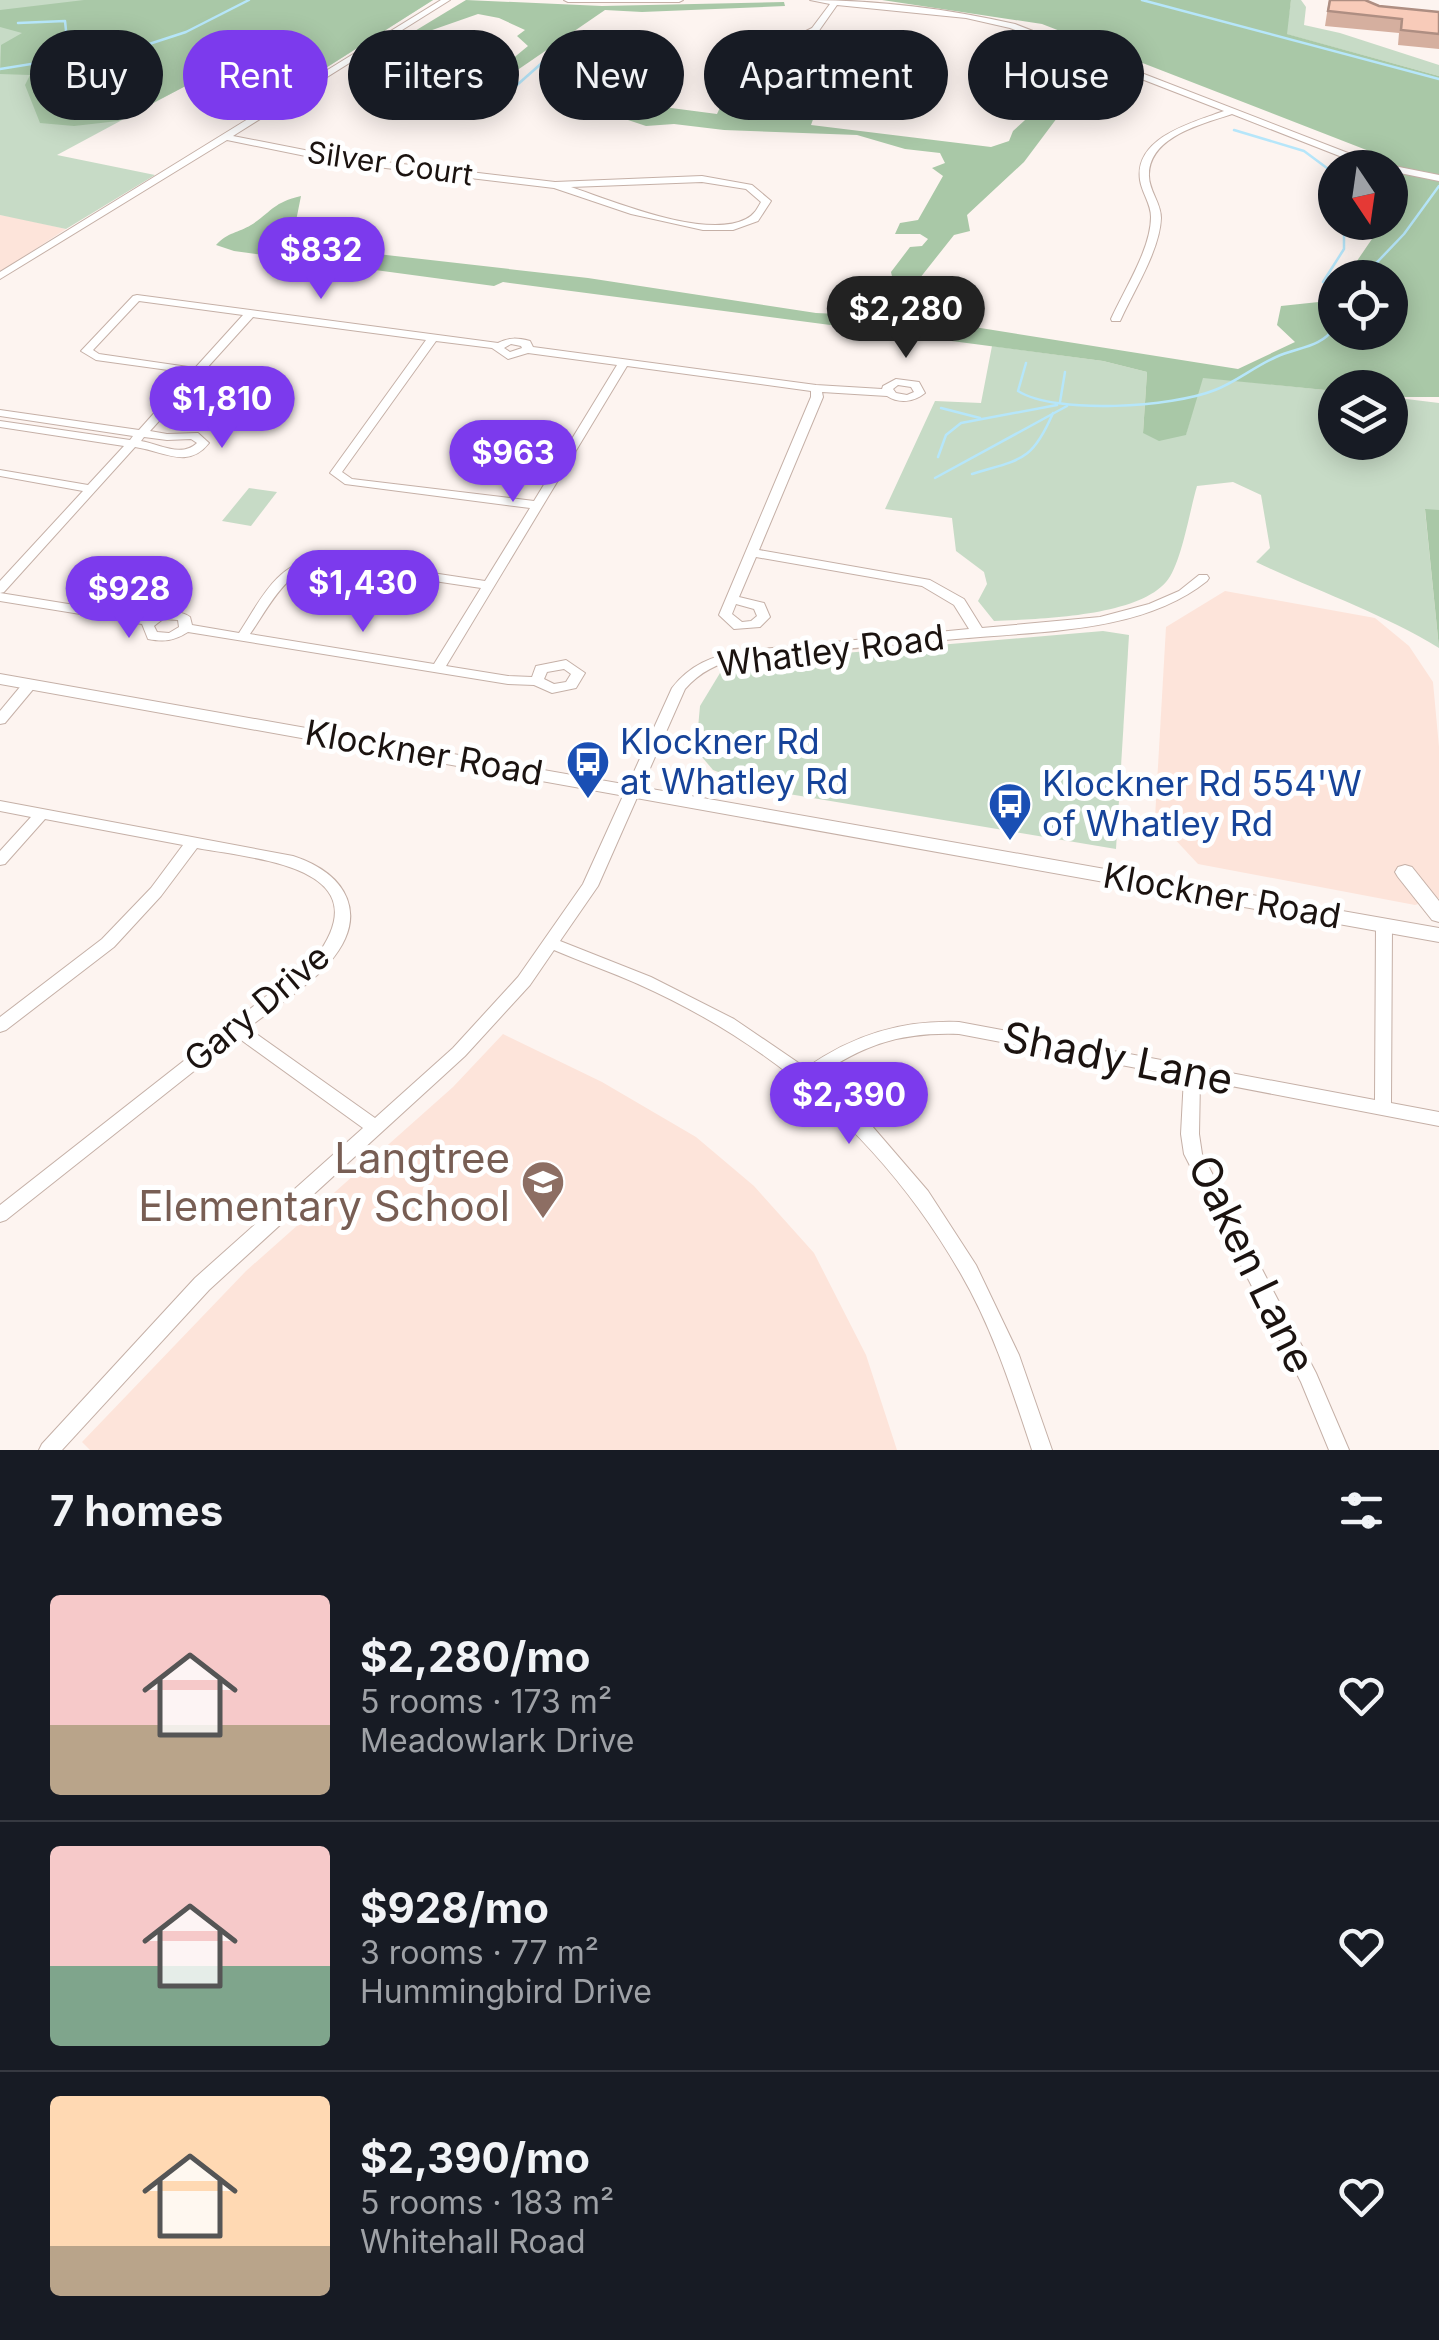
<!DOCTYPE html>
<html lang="en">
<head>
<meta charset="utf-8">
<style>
  :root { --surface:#171b24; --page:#242831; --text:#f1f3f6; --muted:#9ea1a6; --line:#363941; --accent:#7c3aed }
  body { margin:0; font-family:Inter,sans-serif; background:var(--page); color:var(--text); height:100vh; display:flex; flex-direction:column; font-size:38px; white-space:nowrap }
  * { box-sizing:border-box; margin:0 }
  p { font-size:32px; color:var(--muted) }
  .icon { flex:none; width:55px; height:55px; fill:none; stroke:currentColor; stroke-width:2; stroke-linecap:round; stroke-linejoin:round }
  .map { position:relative; height:1450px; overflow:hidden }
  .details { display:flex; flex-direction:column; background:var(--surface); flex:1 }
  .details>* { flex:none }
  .top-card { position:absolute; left:30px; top:30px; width:1380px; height:90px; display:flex; gap:20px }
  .needle { width:65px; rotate:167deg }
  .tools { position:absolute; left:1318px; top:150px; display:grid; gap:20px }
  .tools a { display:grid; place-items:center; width:90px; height:90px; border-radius:50%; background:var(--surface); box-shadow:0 5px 25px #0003; font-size:50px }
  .price { position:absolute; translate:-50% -85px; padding:0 22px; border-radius:35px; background:var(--accent); color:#fff; font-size:32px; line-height:65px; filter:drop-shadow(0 2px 5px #0008) }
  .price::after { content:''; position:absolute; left:50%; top:60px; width:30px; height:22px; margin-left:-15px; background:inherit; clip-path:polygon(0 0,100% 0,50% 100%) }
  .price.on { background:#222; color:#fff }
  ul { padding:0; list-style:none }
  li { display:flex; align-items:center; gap:30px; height:250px; padding:0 50px }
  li+li { border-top:2px solid var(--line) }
  li span { display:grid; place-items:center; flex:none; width:280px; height:200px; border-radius:10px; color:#555 }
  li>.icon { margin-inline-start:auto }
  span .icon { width:120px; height:120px; fill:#fffc; stroke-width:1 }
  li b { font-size:42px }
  h2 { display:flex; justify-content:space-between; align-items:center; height:120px; padding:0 50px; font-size:42px }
  .pill { padding:0 35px; border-radius:45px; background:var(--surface); box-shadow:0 5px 25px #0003; font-size:35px; line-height:90px }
  .pill.on { background:var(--accent); color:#fff }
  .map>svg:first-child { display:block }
  .built { fill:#fde4da }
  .green { fill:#c7dbc6 }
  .forest { fill:#a9c8a7 }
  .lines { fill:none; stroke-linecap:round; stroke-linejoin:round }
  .stream { stroke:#b6e6fa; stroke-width:2.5 }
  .minor-casing { stroke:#c5b0a7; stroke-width:2 }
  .major-casing { stroke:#c5b0a7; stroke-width:2 }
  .minor { fill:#fff; fill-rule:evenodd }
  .major { fill:#fff; fill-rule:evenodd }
  .wall { fill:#d5af9f }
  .building { fill:#f8cbb9; stroke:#ae8e82; stroke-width:2.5 }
  .labels { text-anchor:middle; stroke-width:10; stroke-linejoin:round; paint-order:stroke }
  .far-street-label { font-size:30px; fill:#1b1310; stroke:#fff }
  .street-label { font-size:35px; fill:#1b1310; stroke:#fff }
  .transit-label { font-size:35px; fill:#164399; stroke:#fff; text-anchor:start }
  .near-street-label { font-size:42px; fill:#1b1310; stroke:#fff }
  .near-education-label { font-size:42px; fill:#785e54; stroke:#fff; text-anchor:end }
</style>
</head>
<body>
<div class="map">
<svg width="1439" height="1450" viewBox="0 0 1439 1450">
  <rect width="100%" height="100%" fill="#fdf4f0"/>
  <g class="built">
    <polygon points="0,215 13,217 66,229 0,272"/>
    <polygon points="1225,591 1375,618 1409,646 1433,682 1439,747 1439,898 1415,905 1198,864 1155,818 1166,627"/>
    <polygon points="503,1034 602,1082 696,1137 754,1186 814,1253 866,1355 897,1450 90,1450 82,1442 246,1271 453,1087"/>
  </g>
  <g class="green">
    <polygon points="0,0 433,0 291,90 204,76 57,155 155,175 66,229 0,215"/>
    <polygon points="1291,0 1301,0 1306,7 1304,25 1340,33 1439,65 1439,76 1286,34"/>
    <polygon points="815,55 817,84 758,84 758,67 775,67 775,58 791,58 791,67 795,67 794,56"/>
    <path d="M992,346L1103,361L1147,372L1143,433L1186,434L1202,377L1335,391V442H1390V397L1439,403V510H1425L1439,648C1382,613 1316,591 1256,562L1270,548L1261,495L1233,482L1197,486C1190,509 1181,566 1166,582C1136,617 1038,619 994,621L978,601L987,584L984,572L956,551L952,518L885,509L935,401L981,403Z"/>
    <polygon points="249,488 277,492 251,526 222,521"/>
    <polygon points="1103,631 1129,635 1116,849 765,790 713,770 696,750 700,706 720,673 762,660"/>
  </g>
  <g class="forest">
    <polygon points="84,0 433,0 291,90 205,76 118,121 74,126 40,123 25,85 30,75 0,74 1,45 22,33 0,27 0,10"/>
    <polygon points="466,0 602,6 784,2 785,6 642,12 605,10 484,93 462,97 460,92 472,92 528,46 517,36 525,30 499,18 478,14 395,43"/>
    <path d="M882,0H1291L1287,34L1439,76V397H1390V388H1335V391L1203,378L1186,435L1159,441L1143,433L1147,372L1103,361L503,282L494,286L234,251L216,245C228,232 238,233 251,225C273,211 272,203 301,196L294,231L316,247L588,278L816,313L861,315L894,285L891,272L910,247L922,246L928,239L920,234H895L900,223L918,220L943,176L932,168L945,163L940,153L905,149L857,135L724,130L674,124L646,126L619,117L618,107L633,103L717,114L723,101L737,98L742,90L821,97L811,125L991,147L1009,141L1013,131L1047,100L998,89L1003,86L1047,93L1078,62L1085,61L1111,75L1069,102L1024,162L967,215L970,231L954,235L897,307L899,315L1238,369L1295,342L1277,325L1281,306L1328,301L1335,292V332H1390V278L1346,277L1374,236L1373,223L1390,222V168L1366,167L1369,151L1042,24Z"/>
    <polygon points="1425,509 1439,510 1439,649 1439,648"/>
  </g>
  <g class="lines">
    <g class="stream">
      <polyline points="1142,0 1439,79"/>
      <polyline points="18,23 65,21 69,59"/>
      <polyline points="568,40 590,51"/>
      <polyline points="0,69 143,46 186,32 249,0"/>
      <polyline points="517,85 569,39"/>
      <polyline points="1234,130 1304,151 1335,174"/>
      <polyline points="1362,278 1404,234 1439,186"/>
      <polyline points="1323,282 1344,249 1344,222"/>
      <path d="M1026,363L1018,391C1056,415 1173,407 1215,390C1236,382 1255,366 1276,357C1298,347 1321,348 1335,327"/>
      <polyline points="1060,402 1065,372"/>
      <polyline points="941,408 980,418"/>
      <polyline points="938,457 946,435 961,423 1057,405"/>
      <path d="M972,474C1021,459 1032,462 1053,413"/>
      <polyline points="935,478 1067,406"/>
    </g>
    <g class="minor-casing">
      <g id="minor">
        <path d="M441,0H450L233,136L335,156L555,182L702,176L752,185L771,201L758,221L733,230H703L631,214L554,188L335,162L227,140L0,279V272ZM702,182L746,189L761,202C757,209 754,215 746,219C705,240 613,201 571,187Z"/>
        <polygon points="564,0 683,0 679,2 568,2"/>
        <path d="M810,0C878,0 949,9 1015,24L1348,153L1389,165L1439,175V181L1390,171V168H1377L1342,157L1232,114C1203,124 1150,136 1149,174C1148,190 1161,202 1161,218C1160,250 1134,290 1121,319L1120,321H1112L1111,319C1124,290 1151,249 1151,217C1151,204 1142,193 1140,180C1134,137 1194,122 1224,111L1010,28L966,18L837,5L818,32L749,67L734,87H728L727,85L743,63L812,28L830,4Z"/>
        <path d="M137,295L498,343C509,337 518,338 530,341L533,347L816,385L882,389L883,386L896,379L919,382L925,393C914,402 899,404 887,396L822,392L823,397L759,550L930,580L964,599L982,628L1100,617L1149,604L1179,591L1199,575H1207L1209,578L1207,581C1141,634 1037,631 956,639C884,645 812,652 740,659C717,663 700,672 685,689L598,886L560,941L651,977L734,1019L806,1068C853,1035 901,1020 959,1022L1375,1100L1376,926L1379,922H1389L1392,926L1391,1103L1439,1112V1126L1200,1080L1199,1134L1202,1154L1316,1373L1349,1450H1329L1301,1382L1184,1154L1181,1134L1184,1077L959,1034C902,1032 864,1044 817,1077L872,1126L928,1191L976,1265L1019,1355L1052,1450H1032C1012,1390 993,1329 961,1274C886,1143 777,1046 638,984C611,972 582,962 554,950L530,985L465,1056L209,1290L62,1450H39L42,1444L195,1278L363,1128L237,1037L6,1220L0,1222V1205L315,958C384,867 256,859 197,848L161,896L114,947L6,1030L0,1032V1017L102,939L151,888L183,845L45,819L5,864L0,865V851L31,817L0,811V801L293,856C348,874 370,916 329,963C310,985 271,1010 248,1028L375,1118L453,1048L518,977L583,884L672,688C690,665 712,656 740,651L969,629L954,605L922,586L756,557L739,597L764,603L770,617L760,627L734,629L719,615L811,397V391L627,366L446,666L508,676L532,677L536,666L566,660L585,673L576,688L552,693L534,685L508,684L188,632C174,641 164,642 148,639L142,624L0,601V593L149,617C160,609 180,610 190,617L192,625L239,633C262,598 275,565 320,556L485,581L530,508L345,484L330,473L426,340L253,317L150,431L167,434L198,433L209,443C188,470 163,451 135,447L4,592L0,593V581L83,491L0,476V470L88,485L124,446L0,427V421L130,440L133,436L0,416V410L139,430L190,373L96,360L81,351L133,296ZM139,301L243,315L195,368L99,354L93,350ZM436,341L492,348L508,359L528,353L617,365L534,501L352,479L342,472ZM511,344L521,346L522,348L510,352L504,348ZM898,385L911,387L914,392L907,395L896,393L893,389ZM144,437L167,440L191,439L197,443C181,458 160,444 141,441ZM320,564L481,588L434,664L250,634C269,607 285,571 320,564ZM736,604L754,609L757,616L751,621L742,622L732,614ZM163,619L178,620L179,627L169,633L157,632L154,626ZM564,669L571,674L566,682L554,684L544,679L547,672Z"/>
        <polygon points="30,680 35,681 37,684 35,687 5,723 0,724 0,711 25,681"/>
      </g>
    </g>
    <g class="major-casing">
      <g id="major">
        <polygon points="0,674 1439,928 1439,942 0,684"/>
        <polygon points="1405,865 1412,867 1439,901 1439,922 1432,920 1398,877 1395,872 1398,867"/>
      </g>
    </g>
    <use href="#minor" class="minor"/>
    <use href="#major" class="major"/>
  </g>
  <polygon class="wall" points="1329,0 1439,12 1439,49 1398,45 1399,33 1325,26"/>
  <polygon class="building" points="1330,0 1365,0 1379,6 1439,12 1439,34 1401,30 1402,19 1328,11"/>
  <defs>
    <g id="bus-pin" transform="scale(2.25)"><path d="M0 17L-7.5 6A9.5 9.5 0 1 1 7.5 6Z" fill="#1a4fb4" stroke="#fff"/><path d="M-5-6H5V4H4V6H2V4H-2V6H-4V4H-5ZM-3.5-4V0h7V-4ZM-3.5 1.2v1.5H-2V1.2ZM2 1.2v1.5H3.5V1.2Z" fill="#fff"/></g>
    <g id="school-pin" transform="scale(2.25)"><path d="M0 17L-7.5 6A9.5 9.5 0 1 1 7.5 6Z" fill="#8d6e63" stroke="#fff"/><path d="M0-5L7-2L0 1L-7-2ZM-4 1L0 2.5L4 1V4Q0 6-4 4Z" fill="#fff"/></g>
  </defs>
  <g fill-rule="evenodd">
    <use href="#bus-pin" x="588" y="762"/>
    <use href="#bus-pin" x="1010" y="804"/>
    <use href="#school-pin" x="543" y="1182"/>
  </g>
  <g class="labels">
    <g class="far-street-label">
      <text transform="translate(390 164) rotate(8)" y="10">Silver Court</text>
    </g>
    <g class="street-label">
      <text transform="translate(831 651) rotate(-7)" y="12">Whatley Road</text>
      <text transform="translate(424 753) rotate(10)" y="12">Klockner Road</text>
      <text transform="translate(1222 896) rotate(10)" y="12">Klockner Road</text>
      <text transform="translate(257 1008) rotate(-40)" y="12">Gary Drive</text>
    </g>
    <g class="transit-label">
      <text x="620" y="754">Klockner Rd<tspan x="620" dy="40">at Whatley Rd</tspan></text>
      <text x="1042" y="796">Klockner Rd 554'W<tspan x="1042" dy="40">of Whatley Rd</tspan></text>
    </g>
    <g class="near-street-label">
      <text transform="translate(1118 1058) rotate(11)" y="15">Shady Lane</text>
      <text transform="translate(1252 1264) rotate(64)" y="15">Oaken Lane</text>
    </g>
    <g class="near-education-label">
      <text x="510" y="1173">Langtree<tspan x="510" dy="48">Elementary School</tspan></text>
    </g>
  </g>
</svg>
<div class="tools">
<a><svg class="needle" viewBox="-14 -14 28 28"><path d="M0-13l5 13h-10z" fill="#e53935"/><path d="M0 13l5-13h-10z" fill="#9ea1a6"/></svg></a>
<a><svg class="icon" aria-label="locate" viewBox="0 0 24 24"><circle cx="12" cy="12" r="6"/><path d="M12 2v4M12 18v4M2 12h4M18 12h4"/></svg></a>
<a><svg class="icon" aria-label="layers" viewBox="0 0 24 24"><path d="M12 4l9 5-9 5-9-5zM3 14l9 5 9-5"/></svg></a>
</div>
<b class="price" style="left:321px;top:302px">$832</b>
<b class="price on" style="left:906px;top:361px">$2,280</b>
<b class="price" style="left:222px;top:451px">$1,810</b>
<b class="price" style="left:513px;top:505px">$963</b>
<b class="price" style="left:363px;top:635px">$1,430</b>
<b class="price" style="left:129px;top:641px">$928</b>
<b class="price" style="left:849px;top:1147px">$2,390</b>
<div class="top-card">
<a class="pill">Buy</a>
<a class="pill on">Rent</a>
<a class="pill">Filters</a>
<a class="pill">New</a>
<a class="pill">Apartment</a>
<a class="pill">House</a>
</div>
</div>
<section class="details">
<h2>7 homes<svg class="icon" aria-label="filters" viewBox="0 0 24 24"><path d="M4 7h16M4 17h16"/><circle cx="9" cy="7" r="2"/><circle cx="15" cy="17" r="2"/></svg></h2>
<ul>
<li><span style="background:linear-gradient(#f6c9c9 65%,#b9a48a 0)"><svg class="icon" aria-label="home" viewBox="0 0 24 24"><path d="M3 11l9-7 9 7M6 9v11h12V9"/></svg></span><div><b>$2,280/mo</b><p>5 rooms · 173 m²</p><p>Meadowlark Drive</p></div><svg class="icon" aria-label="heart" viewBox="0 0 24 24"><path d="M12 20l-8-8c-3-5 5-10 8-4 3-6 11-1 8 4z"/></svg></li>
<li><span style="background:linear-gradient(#f6c9c9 60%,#7fa58c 0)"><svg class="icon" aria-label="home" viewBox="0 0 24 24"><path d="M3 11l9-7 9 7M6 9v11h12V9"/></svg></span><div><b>$928/mo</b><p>3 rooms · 77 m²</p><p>Hummingbird Drive</p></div><svg class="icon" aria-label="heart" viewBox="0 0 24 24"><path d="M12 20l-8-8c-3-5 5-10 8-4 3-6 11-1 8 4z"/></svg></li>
<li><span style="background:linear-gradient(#ffd9b3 75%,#b9a48a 0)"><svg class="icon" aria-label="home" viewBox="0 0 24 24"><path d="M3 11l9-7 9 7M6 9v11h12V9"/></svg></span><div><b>$2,390/mo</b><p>5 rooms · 183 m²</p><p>Whitehall Road</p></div><svg class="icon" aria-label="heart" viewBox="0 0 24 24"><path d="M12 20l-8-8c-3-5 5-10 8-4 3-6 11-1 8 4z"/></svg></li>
</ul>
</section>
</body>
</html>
